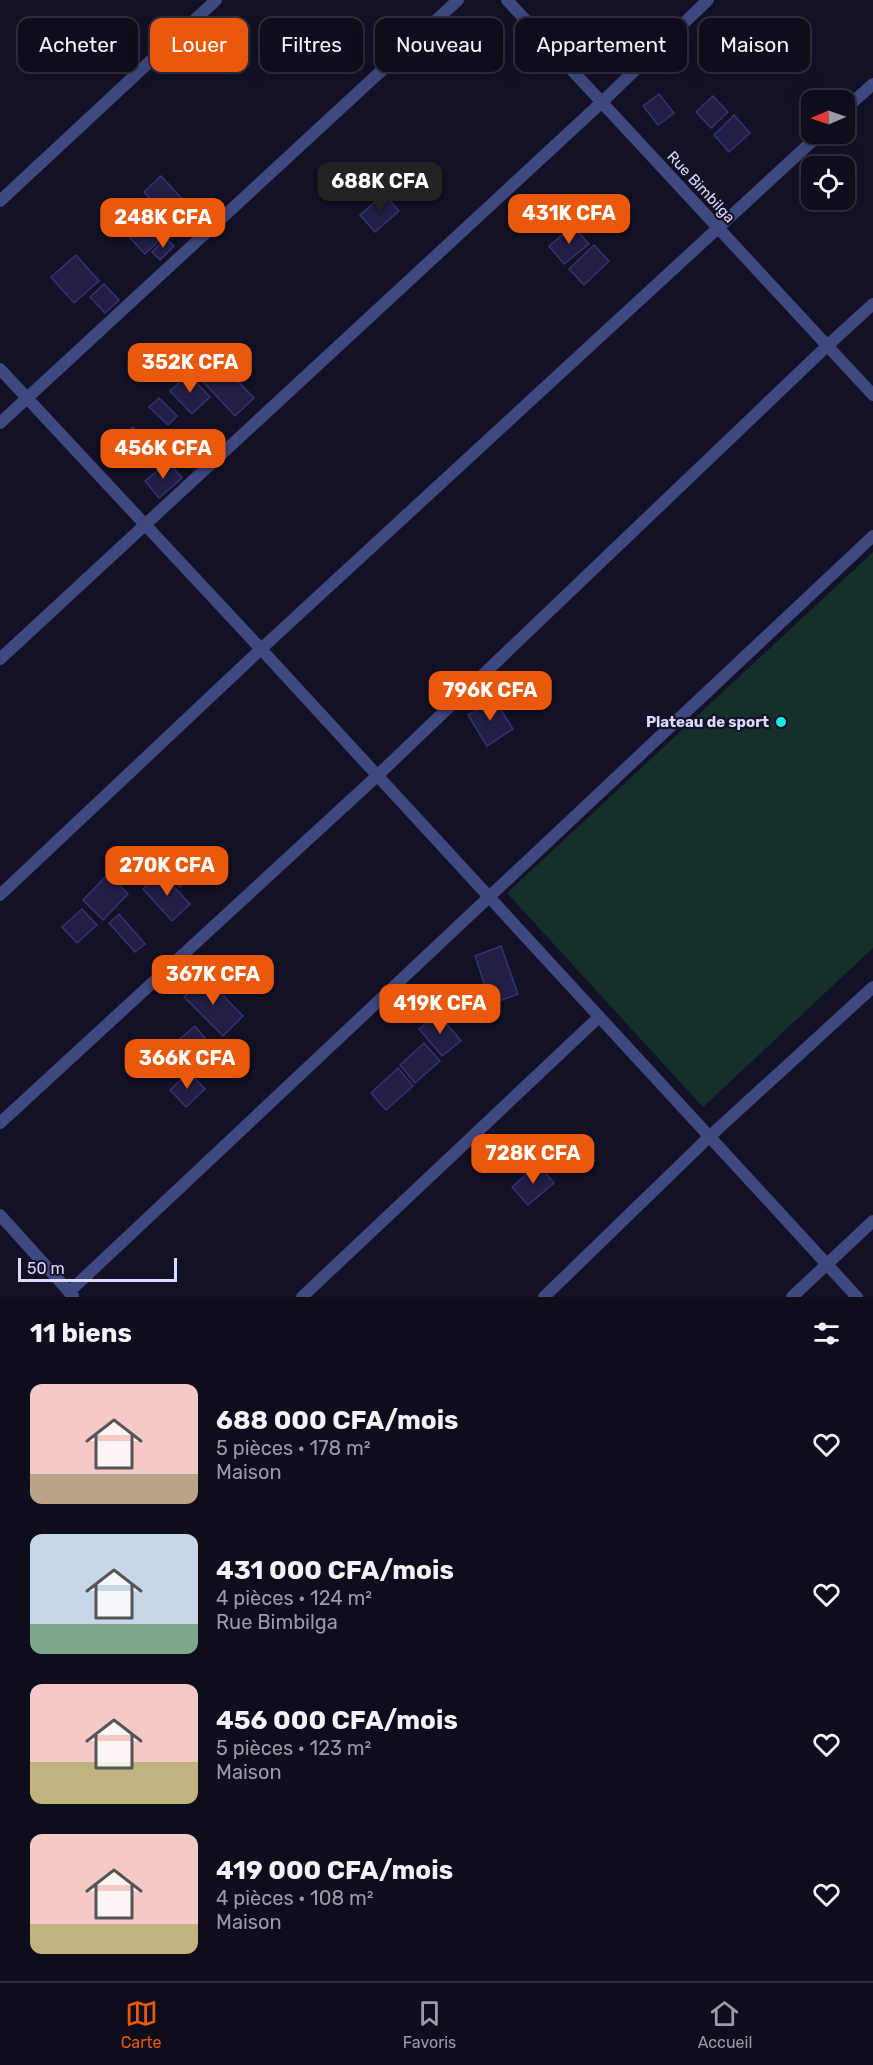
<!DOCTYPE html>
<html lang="fr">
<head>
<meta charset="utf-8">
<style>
  :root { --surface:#0e0d1c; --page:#171625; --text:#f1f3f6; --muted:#9b9ca3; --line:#2e2d3b; --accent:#ea580c }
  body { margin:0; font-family:Rubik,sans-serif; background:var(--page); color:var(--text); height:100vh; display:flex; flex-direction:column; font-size:22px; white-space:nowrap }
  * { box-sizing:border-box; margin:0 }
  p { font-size:20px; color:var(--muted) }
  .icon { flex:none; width:33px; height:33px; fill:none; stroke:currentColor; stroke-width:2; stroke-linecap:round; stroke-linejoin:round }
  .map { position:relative; height:1297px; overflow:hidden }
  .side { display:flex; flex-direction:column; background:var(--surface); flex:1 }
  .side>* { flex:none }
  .banner { position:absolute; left:18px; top:18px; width:837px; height:54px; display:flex; gap:12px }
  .needle { width:39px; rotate:268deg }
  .tools { position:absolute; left:801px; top:90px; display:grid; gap:12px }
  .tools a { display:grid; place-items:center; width:54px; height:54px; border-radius:12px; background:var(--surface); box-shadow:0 6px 24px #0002,0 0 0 2px var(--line); font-size:30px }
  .scale { position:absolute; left:18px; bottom:15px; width:159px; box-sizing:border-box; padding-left:6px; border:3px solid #dadbfc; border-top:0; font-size:16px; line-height:21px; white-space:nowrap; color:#dadbfc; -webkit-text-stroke:4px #121126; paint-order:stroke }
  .price { position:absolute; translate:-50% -51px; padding:0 14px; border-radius:12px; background:var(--accent); color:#fff; font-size:20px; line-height:39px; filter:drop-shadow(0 2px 3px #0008) }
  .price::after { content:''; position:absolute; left:50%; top:36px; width:18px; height:14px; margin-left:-9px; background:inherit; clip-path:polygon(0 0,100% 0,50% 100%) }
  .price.on { background:#222; color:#fff }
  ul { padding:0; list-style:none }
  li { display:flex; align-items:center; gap:18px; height:150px; padding:0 30px }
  li span { display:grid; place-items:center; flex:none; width:168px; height:120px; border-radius:12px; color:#555 }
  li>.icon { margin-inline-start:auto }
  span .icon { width:72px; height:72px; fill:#fffc; stroke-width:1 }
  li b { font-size:26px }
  h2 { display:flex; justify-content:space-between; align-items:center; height:72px; padding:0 30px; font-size:26px }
  .chip { padding:0 21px; border-radius:12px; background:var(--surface); box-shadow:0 6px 24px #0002,0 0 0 2px var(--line); font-size:21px; line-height:54px }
  .chip.on { background:var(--accent); color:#fff }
  .tab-bar { display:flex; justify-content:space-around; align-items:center; height:84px; border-top:2px solid var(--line); background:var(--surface); font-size:16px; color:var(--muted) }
  .tab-bar a { display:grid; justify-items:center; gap:3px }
  .tab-bar .on { color:var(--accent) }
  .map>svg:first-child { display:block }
  .green { fill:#15302b }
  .building { fill:#211f46; stroke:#363370; stroke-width:1.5 }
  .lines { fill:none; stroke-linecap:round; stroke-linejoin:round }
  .minor { stroke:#404881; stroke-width:12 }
  .poi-dot { fill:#15ede2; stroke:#121126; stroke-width:2 }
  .labels { text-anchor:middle; stroke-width:4.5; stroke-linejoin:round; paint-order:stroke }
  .street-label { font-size:15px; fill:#dadbfc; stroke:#121126 }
  .poi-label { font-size:15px; font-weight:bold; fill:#dadbfc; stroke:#121126; text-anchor:end }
</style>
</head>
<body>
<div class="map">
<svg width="873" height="1297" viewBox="0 0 873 1297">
  <rect width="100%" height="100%" fill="#121126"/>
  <polygon class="green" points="873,552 873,948 703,1107 507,893"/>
  <g class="building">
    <polygon points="659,94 674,113 658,125 643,106"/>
    <polygon points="713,96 728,112 711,128 696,112"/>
    <polygon points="734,115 750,133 729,152 714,135"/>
    <polygon points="161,176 199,217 182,234 144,192"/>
    <polygon points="384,194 399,211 375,232 360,215"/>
    <polygon points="132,201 164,236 145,254 113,220"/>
    <polygon points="573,226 589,244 564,264 549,246"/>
    <polygon points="166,238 174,246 160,260 152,252"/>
    <polygon points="594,245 609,261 584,285 569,269"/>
    <polygon points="76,255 99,281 74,303 51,277"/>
    <polygon points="104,284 119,300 105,313 90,297"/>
    <polygon points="213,355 254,398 235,416 195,373"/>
    <polygon points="188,374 210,397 192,414 170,391"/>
    <polygon points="159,398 177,416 168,425 149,407"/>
    <polygon points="133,427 149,445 126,465 110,448"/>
    <polygon points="168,462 182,478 159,498 145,481"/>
    <polygon points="494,699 513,729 487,746 468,715"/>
    <polygon points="178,856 194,874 180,887 164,869"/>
    <polygon points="161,873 190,904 172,921 143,889"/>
    <polygon points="108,874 128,894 103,920 83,900"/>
    <polygon points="82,909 97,925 77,943 62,927"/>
    <polygon points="119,914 145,944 135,952 109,923"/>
    <polygon points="501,946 518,994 491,1004 475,956"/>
    <polygon points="204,976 243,1016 223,1036 184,997"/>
    <polygon points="438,1013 461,1041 442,1056 419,1029"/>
    <polygon points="195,1026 212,1047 192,1063 175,1043"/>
    <polygon points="424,1043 440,1061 415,1083 400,1065"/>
    <polygon points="398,1068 413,1086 386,1110 371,1093"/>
    <polygon points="189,1072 205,1089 186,1107 170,1090"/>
    <polygon points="538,1164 554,1183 528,1205 512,1187"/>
  </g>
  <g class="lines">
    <g class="minor">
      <polyline points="507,0 873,395"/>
      <polyline points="844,110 873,84"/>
      <polyline points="0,201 216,0"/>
      <polyline points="0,369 261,649 857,1297"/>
      <polyline points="0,423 458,0"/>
      <polyline points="0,659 602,102 708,0"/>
      <polyline points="0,895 261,649 820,134"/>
      <polyline points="0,1123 377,776 827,346 873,304"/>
      <polyline points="0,1215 73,1296"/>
      <polyline points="69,1292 873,536"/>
      <polyline points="302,1297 599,1017"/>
      <polyline points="544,1297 709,1137 873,987"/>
      <polyline points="792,1297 873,1221"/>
    </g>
  </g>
  <circle class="poi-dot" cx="781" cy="722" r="6"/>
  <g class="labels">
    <g class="street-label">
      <text transform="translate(701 187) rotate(47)" y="5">Rue Bimbilga</text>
    </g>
    <g class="poi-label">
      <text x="769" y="727">Plateau de sport</text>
    </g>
  </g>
</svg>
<div class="tools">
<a><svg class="needle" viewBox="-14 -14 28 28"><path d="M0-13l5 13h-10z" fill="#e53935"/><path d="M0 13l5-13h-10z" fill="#9b9ca3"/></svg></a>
<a><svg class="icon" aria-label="locate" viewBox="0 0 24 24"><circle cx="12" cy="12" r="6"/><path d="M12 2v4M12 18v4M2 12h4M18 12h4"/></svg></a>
</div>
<div class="scale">50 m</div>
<b class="price on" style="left:380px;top:213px">688K CFA</b>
<b class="price" style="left:569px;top:245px">431K CFA</b>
<b class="price" style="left:163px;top:249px">248K CFA</b>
<b class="price" style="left:190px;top:394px">352K CFA</b>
<b class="price" style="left:163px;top:480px">456K CFA</b>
<b class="price" style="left:490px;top:722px">796K CFA</b>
<b class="price" style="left:167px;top:897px">270K CFA</b>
<b class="price" style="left:213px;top:1006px">367K CFA</b>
<b class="price" style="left:440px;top:1035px">419K CFA</b>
<b class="price" style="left:187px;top:1090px">366K CFA</b>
<b class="price" style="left:533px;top:1185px">728K CFA</b>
<div class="banner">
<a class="chip">Acheter</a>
<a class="chip on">Louer</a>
<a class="chip">Filtres</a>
<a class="chip">Nouveau</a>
<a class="chip">Appartement</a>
<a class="chip">Maison</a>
</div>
</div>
<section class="side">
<h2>11 biens<svg class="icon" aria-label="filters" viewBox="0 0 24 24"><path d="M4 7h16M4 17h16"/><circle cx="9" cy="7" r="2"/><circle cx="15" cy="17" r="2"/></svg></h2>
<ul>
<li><span style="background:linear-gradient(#f6c9c9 75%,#b9a48a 0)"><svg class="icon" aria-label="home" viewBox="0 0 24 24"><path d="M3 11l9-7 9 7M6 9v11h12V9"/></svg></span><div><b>688 000 CFA/mois</b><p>5 pièces · 178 m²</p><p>Maison</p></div><svg class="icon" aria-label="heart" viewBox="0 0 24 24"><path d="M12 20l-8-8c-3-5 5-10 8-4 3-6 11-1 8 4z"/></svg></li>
<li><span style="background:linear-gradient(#c9d6e8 75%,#7fa58c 0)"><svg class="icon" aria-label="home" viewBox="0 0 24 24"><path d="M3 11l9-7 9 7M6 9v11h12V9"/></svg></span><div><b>431 000 CFA/mois</b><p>4 pièces · 124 m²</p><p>Rue Bimbilga</p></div><svg class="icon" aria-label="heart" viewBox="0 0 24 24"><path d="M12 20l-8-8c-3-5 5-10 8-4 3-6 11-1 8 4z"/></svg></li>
<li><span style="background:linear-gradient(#f6c9c9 65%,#c2b280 0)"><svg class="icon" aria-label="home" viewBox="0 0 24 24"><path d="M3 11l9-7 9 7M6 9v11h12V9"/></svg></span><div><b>456 000 CFA/mois</b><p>5 pièces · 123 m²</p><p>Maison</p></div><svg class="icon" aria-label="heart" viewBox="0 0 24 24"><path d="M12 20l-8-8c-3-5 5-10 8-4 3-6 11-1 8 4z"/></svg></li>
<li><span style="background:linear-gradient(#f6c9c9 75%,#c2b280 0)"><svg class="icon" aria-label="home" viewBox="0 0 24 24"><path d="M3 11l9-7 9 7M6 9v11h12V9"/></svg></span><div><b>419 000 CFA/mois</b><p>4 pièces · 108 m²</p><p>Maison</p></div><svg class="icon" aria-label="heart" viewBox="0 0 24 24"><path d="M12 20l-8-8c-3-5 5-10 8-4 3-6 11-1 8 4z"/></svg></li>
</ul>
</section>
<nav class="tab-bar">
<a class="on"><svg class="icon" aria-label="map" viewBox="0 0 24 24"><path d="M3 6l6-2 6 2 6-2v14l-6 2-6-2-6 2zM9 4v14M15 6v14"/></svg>Carte</a>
<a><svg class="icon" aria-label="saved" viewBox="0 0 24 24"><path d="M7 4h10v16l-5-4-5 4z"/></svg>Favoris</a>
<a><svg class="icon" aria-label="home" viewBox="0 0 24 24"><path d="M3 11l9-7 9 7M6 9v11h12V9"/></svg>Accueil</a>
</nav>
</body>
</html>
